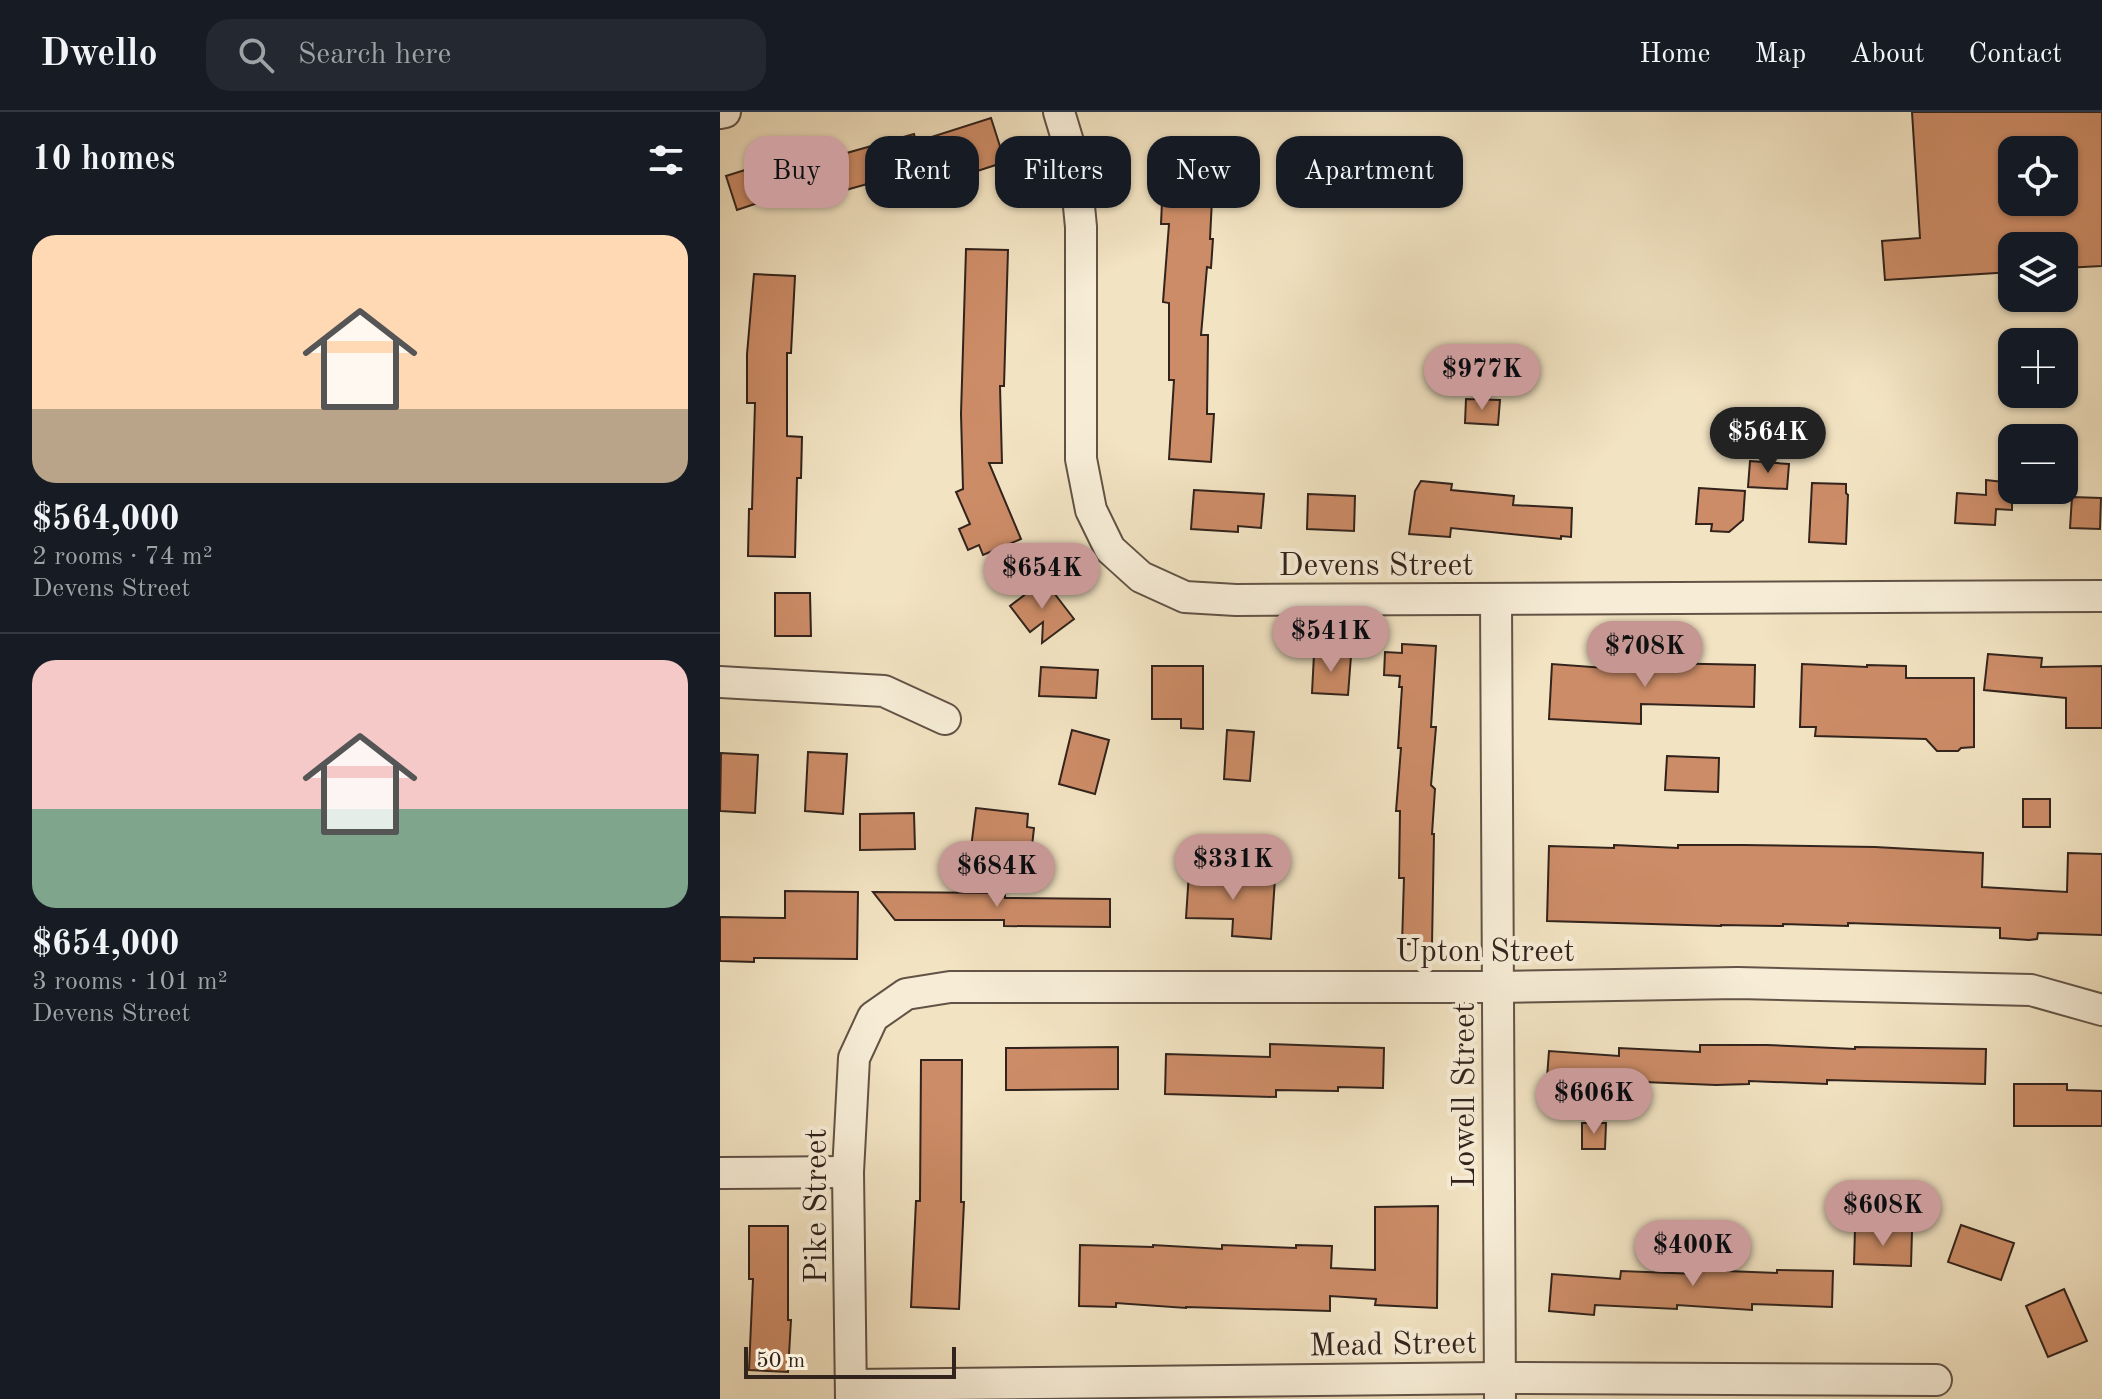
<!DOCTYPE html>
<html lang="en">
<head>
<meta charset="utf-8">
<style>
  :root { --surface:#171b24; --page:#242831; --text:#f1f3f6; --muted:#9ea1a6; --line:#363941; --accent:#c59692 }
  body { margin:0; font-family:"Old Standard TT",serif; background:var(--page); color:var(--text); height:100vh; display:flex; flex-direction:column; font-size:30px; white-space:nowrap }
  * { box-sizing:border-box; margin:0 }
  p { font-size:26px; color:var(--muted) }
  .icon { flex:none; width:44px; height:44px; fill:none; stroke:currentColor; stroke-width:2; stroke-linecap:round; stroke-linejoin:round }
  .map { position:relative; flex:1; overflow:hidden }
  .sheet { display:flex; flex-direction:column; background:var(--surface); width:720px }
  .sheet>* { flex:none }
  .guide { position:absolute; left:24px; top:24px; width:760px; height:72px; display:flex; gap:16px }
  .fabs { position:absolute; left:1278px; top:24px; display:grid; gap:16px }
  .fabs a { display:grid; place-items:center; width:80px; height:80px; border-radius:16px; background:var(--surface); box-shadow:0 2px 6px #0004; font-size:40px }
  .scale { position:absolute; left:24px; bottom:20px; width:212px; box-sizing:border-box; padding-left:8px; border:4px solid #32231c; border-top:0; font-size:22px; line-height:28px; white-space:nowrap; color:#32231c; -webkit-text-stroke:6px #f7edd7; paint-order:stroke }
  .price { position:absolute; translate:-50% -68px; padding:0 18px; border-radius:28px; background:var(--accent); color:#111; font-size:26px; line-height:52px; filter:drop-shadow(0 2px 4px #0008) }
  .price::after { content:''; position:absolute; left:50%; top:48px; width:24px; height:18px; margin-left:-12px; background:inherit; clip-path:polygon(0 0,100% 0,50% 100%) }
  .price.active { background:#222; color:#fff }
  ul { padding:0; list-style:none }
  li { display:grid; align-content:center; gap:16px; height:424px; padding:0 32px }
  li+li { border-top:2px solid var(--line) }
  li span { display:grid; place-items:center; height:248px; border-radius:24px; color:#555 }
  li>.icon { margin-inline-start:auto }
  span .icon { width:144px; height:144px; fill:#fffc; stroke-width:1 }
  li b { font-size:34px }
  h2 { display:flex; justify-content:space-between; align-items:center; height:96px; padding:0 32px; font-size:34px }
  .pill { padding:0 28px; border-radius:24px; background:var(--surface); box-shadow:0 2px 6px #0004; font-size:28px; line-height:72px }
  .pill.active { background:var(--accent); color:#111 }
  header { display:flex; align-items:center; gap:48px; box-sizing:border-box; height:112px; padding:0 40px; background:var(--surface); border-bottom:2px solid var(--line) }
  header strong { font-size:38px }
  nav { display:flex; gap:44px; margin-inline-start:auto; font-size:28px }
  .search { width:560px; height:72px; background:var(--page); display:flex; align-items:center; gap:20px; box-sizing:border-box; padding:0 28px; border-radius:24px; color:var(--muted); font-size:30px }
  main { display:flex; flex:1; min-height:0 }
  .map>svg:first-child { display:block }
  .building { fill:#cc8c67; stroke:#32231c; stroke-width:2; fill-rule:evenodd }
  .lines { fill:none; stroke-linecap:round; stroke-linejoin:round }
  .minor-casing { stroke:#625346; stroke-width:34 }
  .minor { stroke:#f7edd7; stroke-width:30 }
  .labels { text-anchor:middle; stroke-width:8; stroke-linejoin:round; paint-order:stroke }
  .street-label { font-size:32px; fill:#32231c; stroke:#f7edd7 }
</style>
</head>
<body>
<header>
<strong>Dwello</strong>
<div class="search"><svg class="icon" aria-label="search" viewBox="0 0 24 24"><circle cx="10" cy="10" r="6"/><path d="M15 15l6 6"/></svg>Search here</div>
<nav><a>Home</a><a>Map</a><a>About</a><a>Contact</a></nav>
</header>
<main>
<section class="sheet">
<h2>10 homes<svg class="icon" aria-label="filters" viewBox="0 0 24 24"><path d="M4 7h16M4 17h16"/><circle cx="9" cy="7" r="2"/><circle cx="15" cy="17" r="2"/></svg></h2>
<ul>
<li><span style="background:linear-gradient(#ffd9b3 70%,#b9a48a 0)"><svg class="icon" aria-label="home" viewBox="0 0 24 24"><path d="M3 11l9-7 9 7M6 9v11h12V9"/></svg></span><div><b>$564,000</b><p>2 rooms · 74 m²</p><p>Devens Street</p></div></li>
<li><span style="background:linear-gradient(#f6c9c9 60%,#7fa58c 0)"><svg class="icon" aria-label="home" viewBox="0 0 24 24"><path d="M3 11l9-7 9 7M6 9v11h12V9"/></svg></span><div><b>$654,000</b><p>3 rooms · 101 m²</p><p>Devens Street</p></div></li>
</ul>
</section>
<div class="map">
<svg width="1382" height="1287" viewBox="0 0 1382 1287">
  <rect width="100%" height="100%" fill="#f2e3c2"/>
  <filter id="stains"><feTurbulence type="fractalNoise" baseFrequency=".0025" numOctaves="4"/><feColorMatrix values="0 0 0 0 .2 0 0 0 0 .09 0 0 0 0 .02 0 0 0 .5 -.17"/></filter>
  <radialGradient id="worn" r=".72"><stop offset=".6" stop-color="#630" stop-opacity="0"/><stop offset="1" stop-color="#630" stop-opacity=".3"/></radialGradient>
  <g class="building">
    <path d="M1192,0H1382V154L1344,156V134H1292V160L1165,168L1162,129L1200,126ZM1292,38H1344V90H1292Z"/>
    <polygon points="271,6 285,50 248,62 245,51 160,75 158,69 83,90 79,77 17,98 6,64 44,52 46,58 121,38 123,42 194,22 196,30"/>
    <polygon points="444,45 494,48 490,127 493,127 491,156 487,155 481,223 488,223 487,302 494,302 491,350 449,347 454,268 449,268 449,191 443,190 449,112 441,112"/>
    <polygon points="246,137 288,138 284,274 280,274 282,351 269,351 301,427 263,443 259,433 248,438 239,417 250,412 236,380 243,377 241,302"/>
    <polygon points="34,162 75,164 71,241 67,241 67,324 82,325 81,366 77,366 75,445 28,444 29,397 32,397 35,291 27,291 27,242"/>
    <polygon points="746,287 780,288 778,313 745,311"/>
    <polygon points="1030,349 1069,352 1067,377 1028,375"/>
    <polygon points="1266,368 1292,371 1292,398 1276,397 1275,413 1235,411 1237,381 1266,383"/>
    <polygon points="701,369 732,372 731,378 794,384 793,393 852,396 851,425 841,424 841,427 731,416 730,425 689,422 695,379"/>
    <polygon points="1092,371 1126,372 1126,381 1128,383 1126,432 1089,430"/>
    <polygon points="979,376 1025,379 1023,408 1009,420 991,419 992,412 976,412"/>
    <polygon points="474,378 544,382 541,416 518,414 518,420 471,417"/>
    <polygon points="588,382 635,384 634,419 587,417"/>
    <polygon points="1352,385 1381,386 1380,417 1350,416"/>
    <polygon points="324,468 354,507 322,531 323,510 310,520 290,494"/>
    <polygon points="55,481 90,481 91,524 55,524"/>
    <polygon points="682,532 716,534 711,615 716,615 711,673 715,677 712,722 714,722 712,833 682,832 684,766 679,766 680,699 676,699 681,636 678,636 682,575 679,575 680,564 664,563 665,540 682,541"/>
    <polygon points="594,542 631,544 628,583 592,581"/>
    <polygon points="1268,542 1322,546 1321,555 1382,554 1382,616 1346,616 1346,586 1264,578"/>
    <polygon points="885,550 1035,553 1034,595 921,592 921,612 829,607 832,552 885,556"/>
    <polygon points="1082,552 1147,555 1147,553 1186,554 1186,566 1254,566 1254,635 1241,636 1238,639 1217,639 1206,627 1095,624 1096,615 1080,615"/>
    <polygon points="432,554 483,554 483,617 461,616 461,607 432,607"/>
    <polygon points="321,555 378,558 376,586 319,584"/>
    <polygon points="352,618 389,628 375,682 339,672"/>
    <polygon points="507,618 534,620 530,669 504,667"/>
    <polygon points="88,640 127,642 123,702 85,699"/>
    <polygon points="1,641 38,643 35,701 0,699"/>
    <polygon points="947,644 999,646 998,680 945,678"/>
    <rect x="1303" y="687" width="27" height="28"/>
    <polygon points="256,696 308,702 307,715 314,716 311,743 251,736"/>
    <polygon points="194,701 195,737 140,738 140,702"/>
    <polygon points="894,733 958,736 958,733 1023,733 1155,735 1263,741 1262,775 1347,780 1348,741 1382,742 1382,823 1318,821 1317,827 1309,828 1280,826 1280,816 1128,811 1128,814 1063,812 1063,814 1001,813 1001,814 827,809 829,734 894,736"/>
    <polygon points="469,760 555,766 551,827 512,824 513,807 466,806"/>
    <polygon points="65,779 138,780 137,847 34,846 34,850 0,849 0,805 65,806"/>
    <polygon points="153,780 285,781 285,786 390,787 390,815 284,814 284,808 175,808"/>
    <polygon points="550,932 664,936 663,976 618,975 618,979 556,978 556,985 445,982 446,942 550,945"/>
    <polygon points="980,933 1047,933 1135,937 1135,935 1266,937 1265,972 1107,968 1107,972 1029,969 1029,972 996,973 827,966 829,939 899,944 899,936 980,940"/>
    <polygon points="398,935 398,977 286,978 286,936"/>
    <polygon points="201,948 242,948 241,1090 244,1090 239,1197 191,1195 196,1089 200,1089"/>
    <polygon points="1294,972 1347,972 1347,978 1382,979 1382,1014 1294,1014"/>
    <polygon points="862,1011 886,1011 885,1037 862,1037"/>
    <polygon points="718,1094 717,1196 655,1193 656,1187 610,1184 610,1199 466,1195 466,1196 396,1191 396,1195 359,1194 360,1133 433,1135 433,1133 502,1137 502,1133 576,1136 576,1133 612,1134 611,1156 655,1158 655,1095"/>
    <polygon points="1241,1113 1294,1131 1281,1168 1228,1150"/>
    <polygon points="29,1114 68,1114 68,1208 71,1208 68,1260 29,1258 33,1167 29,1167"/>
    <polygon points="1135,1117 1192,1119 1191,1154 1134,1152"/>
    <polygon points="978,1133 1008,1135 1007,1159 1057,1161 1057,1158 1113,1159 1112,1195 1032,1192 1032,1198 957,1193 957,1197 875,1193 874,1203 829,1199 832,1162 900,1167 901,1159 977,1162"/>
    <polygon points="1344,1177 1367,1229 1328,1245 1306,1194"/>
  </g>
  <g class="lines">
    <g class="minor-casing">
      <g id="minor">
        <polyline points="339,0 355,53 361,115 361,347 371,398 390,437 421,465 465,485 516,488 1382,484"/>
        <polyline points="0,1 5,0"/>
        <polyline points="776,488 780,1285"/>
        <polyline points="0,570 164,579 225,607"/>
        <polyline points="0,1061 128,1060"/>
        <polyline points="131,1273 780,1266 1216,1268"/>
        <polyline points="131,1287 128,1060 134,946 153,905 186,882 230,875 778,875 1018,871 1311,878 1382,898"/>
      </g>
    </g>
    <use href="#minor" class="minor"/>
  </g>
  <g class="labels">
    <g class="street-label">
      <text x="656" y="463">Devens Street</text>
      <text x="765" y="849">Upton Street</text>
      <text transform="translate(743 983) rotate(-90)" y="11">Lowell Street</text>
      <text transform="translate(95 1094) rotate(-90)" y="11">Pike Street</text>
      <text transform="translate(673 1231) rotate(-1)" y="11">Mead Street</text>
    </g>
  </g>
  <rect width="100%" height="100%" filter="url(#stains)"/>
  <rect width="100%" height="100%" fill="url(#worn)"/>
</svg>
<div class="fabs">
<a><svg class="icon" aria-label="locate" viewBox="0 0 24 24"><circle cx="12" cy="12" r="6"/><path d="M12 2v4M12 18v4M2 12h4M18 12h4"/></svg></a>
<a><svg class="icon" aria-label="layers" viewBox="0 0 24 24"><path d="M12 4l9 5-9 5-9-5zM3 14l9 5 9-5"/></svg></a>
<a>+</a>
<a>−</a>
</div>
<div class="scale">50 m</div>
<b class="price" style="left:762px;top:300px">$977K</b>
<b class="price active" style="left:1048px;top:363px">$564K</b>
<b class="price" style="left:322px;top:499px">$654K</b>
<b class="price" style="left:611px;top:562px">$541K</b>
<b class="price" style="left:925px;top:577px">$708K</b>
<b class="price" style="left:513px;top:790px">$331K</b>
<b class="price" style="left:277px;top:797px">$684K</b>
<b class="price" style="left:874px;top:1024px">$606K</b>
<b class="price" style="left:1163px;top:1136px">$608K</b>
<b class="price" style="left:973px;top:1176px">$400K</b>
<div class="guide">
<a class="pill active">Buy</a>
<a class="pill">Rent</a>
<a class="pill">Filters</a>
<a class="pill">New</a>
<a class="pill">Apartment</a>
</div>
</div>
</main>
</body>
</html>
